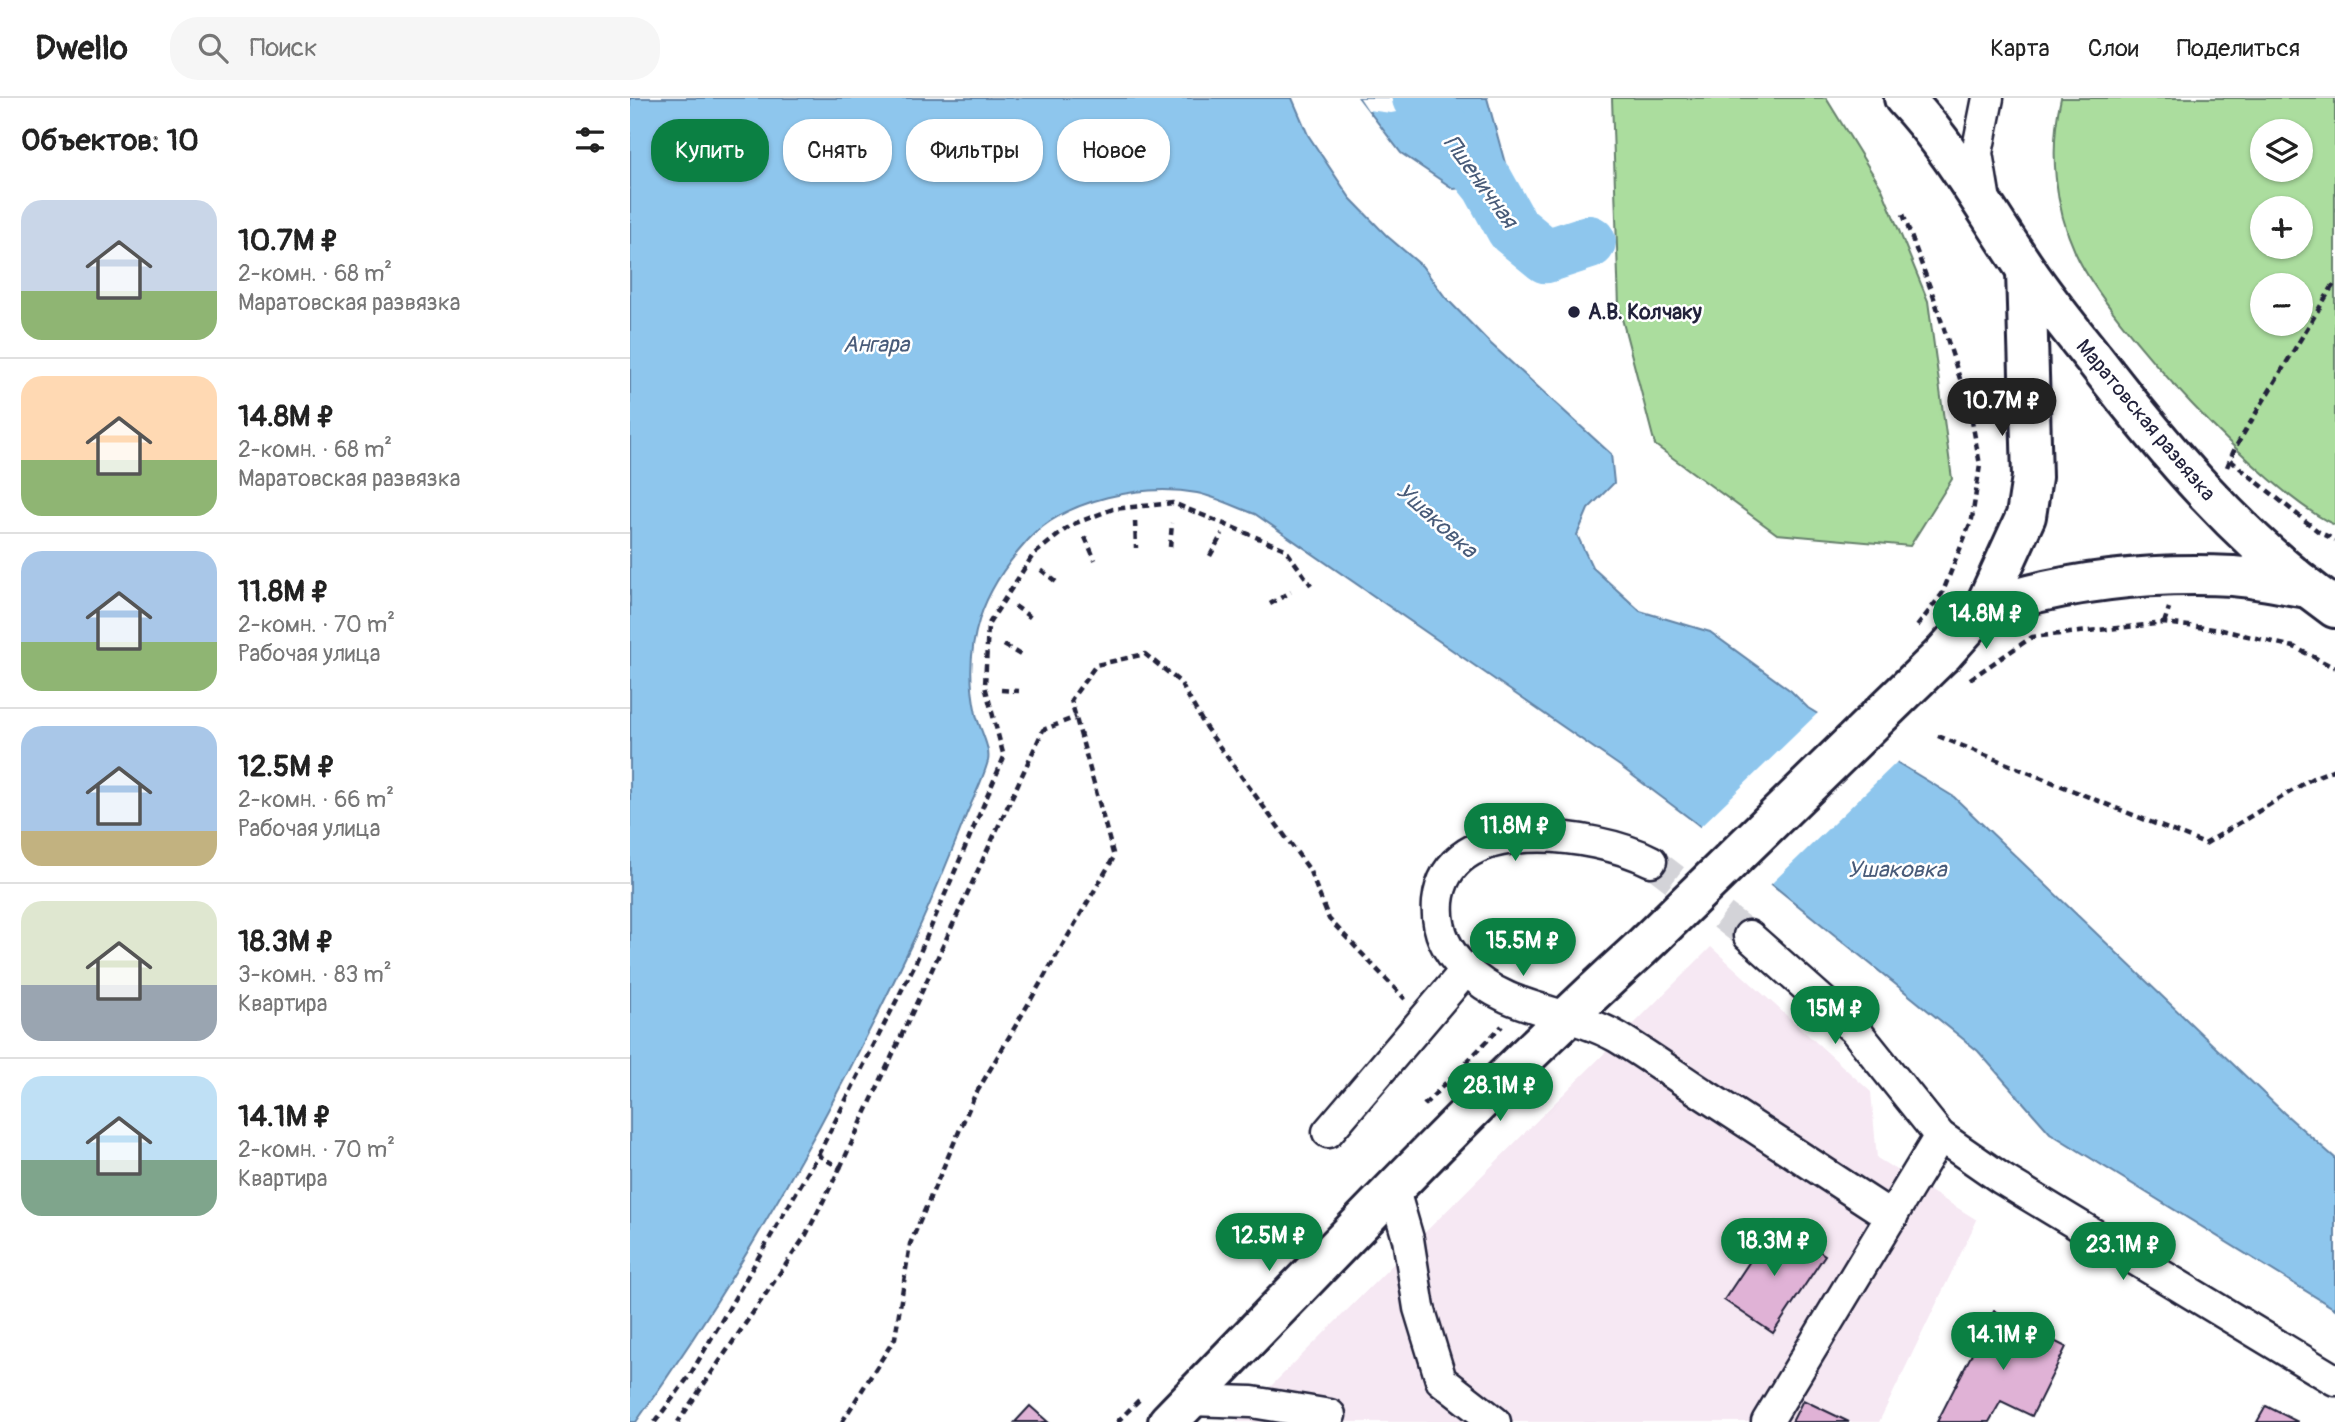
<!DOCTYPE html>
<html lang="ru">
<head>
<meta charset="utf-8">
<style>
  :root { --surface:#fff; --page:#f6f6f6; --text:#222; --muted:#767676; --line:#e0e0e0; --accent:#0b8043 }
  body { margin:0; font-family:Pangolin,sans-serif; background:var(--page); color:var(--text); height:100vh; display:flex; flex-direction:column; font-size:26px; white-space:nowrap }
  * { box-sizing:border-box; margin:0 }
  p { font-size:23px; color:var(--muted) }
  .icon { flex:none; width:38px; height:38px; fill:none; stroke:currentColor; stroke-width:2; stroke-linecap:round; stroke-linejoin:round }
  .map { position:relative; flex:1; overflow:hidden }
  .sheet { display:flex; flex-direction:column; background:var(--surface); width:630px }
  .sheet>* { flex:none }
  .guide { position:absolute; left:21px; top:21px; width:665px; height:63px; display:flex; gap:14px }
  .fabs { position:absolute; left:1620px; top:21px; display:grid; gap:14px }
  .fabs a { display:grid; place-items:center; width:63px; height:63px; border-radius:50%; background:var(--surface); box-shadow:0 2px 5px #0004; font-size:35px }
  .price { position:absolute; translate:-50% -60px; padding:0 16px; border-radius:24px; background:var(--accent); color:#fff; font-size:23px; line-height:46px; filter:drop-shadow(0 2px 4px #0008) }
  .price::after { content:''; position:absolute; left:50%; top:42px; width:21px; height:16px; margin-left:-10px; background:inherit; clip-path:polygon(0 0,100% 0,50% 100%) }
  .price.selected { background:#222; color:#fff }
  ul { padding:0; list-style:none }
  li { display:flex; align-items:center; gap:21px; height:175px; padding:0 21px }
  li+li { border-top:2px solid var(--line) }
  li span { display:grid; place-items:center; flex:none; width:196px; height:140px; border-radius:21px; color:#555 }
  li>.icon { margin-inline-start:auto }
  span .icon { width:84px; height:84px; fill:#fffc; stroke-width:1 }
  li b { font-size:30px }
  h2 { display:flex; justify-content:space-between; align-items:center; height:84px; padding:0 21px; font-size:30px }
  .chip { padding:0 24px; border-radius:28px; background:var(--surface); box-shadow:0 2px 5px #0004; font-size:24px; line-height:63px }
  .chip.selected { background:var(--accent); color:#fff }
  header { display:flex; align-items:center; gap:42px; box-sizing:border-box; height:98px; padding:0 35px; background:var(--surface); border-bottom:2px solid var(--line) }
  header strong { font-size:33px }
  nav { display:flex; gap:38px; margin-inline-start:auto; font-size:24px }
  .search { width:490px; height:63px; background:var(--page); display:flex; align-items:center; gap:18px; box-sizing:border-box; padding:0 24px; border-radius:28px; color:var(--muted); font-size:26px }
  main { display:flex; flex:1; min-height:0 }
  .map>svg:first-child { display:block }
  .built { fill:#f6e8f3 }
  .green { fill:#abdd9e; stroke:#66806c; stroke-width:2; fill-rule:evenodd }
  .water { fill:#8ec6ed; stroke:#6384a6; stroke-width:2 }
  .pier { fill:#fff }
  .lines { fill:none; stroke-linecap:round; stroke-linejoin:round }
  .river { stroke:#8ec6ed; stroke-width:54 }
  .building { fill:#e0b2d6; stroke:#22223b; stroke-width:2 }
  .minor-tunnel { stroke:#d3d3d8; stroke-width:30; stroke-dasharray:30 15; stroke-linecap:butt }
  .minor-casing { stroke:#22223b; stroke-width:35 }
  .major-casing { stroke:#22223b; stroke-width:44 }
  .path { stroke:#22223b; stroke-width:4.5; stroke-dasharray:7 5; stroke-linecap:butt }
  .minor { stroke:#fff; stroke-width:30 }
  .major { stroke:#fff; stroke-width:38 }
  .major-bridge-casing { stroke:#22223b; stroke-width:44; stroke-linecap:butt }
  .major-bridge { stroke:#fff; stroke-width:38 }
  .poi-dot { fill:#22223b; stroke:#fff; stroke-width:2.5 }
  .labels { text-anchor:middle; stroke-width:5; stroke-linejoin:round; paint-order:stroke }
  .poi-label { font-size:21px; font-weight:bold; fill:#22223b; stroke:#fff; text-anchor:start }
  .street-label { font-size:21px; fill:#22223b; stroke:#fff }
  .water-label { font-size:23px; font-style:italic; fill:#485b79; stroke:#fff }
</style>
</head>
<body>
<header>
<strong>Dwello</strong>
<div class="search"><svg class="icon" aria-label="search" viewBox="0 0 24 24"><circle cx="10" cy="10" r="6"/><path d="M15 15l6 6"/></svg>Поиск</div>
<nav><a>Карта</a><a>Слои</a><a>Поделиться</a></nav>
</header>
<main>
<section class="sheet">
<h2>Объектов: 10<svg class="icon" aria-label="filters" viewBox="0 0 24 24"><path d="M4 7h16M4 17h16"/><circle cx="9" cy="7" r="2"/><circle cx="15" cy="17" r="2"/></svg></h2>
<ul>
<li><span style="background:linear-gradient(#c9d6e8 65%,#8fb573 0)"><svg class="icon" aria-label="home" viewBox="0 0 24 24"><path d="M3 11l9-7 9 7M6 9v11h12V9"/></svg></span><div><b>10.7M ₽</b><p>2-комн. · 68 m²</p><p>Маратовская развязка</p></div></li>
<li><span style="background:linear-gradient(#ffd9b3 60%,#8fb573 0)"><svg class="icon" aria-label="home" viewBox="0 0 24 24"><path d="M3 11l9-7 9 7M6 9v11h12V9"/></svg></span><div><b>14.8M ₽</b><p>2-комн. · 68 m²</p><p>Маратовская развязка</p></div></li>
<li><span style="background:linear-gradient(#a9c7e8 65%,#8fb573 0)"><svg class="icon" aria-label="home" viewBox="0 0 24 24"><path d="M3 11l9-7 9 7M6 9v11h12V9"/></svg></span><div><b>11.8M ₽</b><p>2-комн. · 70 m²</p><p>Рабочая улица</p></div></li>
<li><span style="background:linear-gradient(#a9c7e8 75%,#c2b280 0)"><svg class="icon" aria-label="home" viewBox="0 0 24 24"><path d="M3 11l9-7 9 7M6 9v11h12V9"/></svg></span><div><b>12.5M ₽</b><p>2-комн. · 66 m²</p><p>Рабочая улица</p></div></li>
<li><span style="background:linear-gradient(#dfe7d0 60%,#9aa5b1 0)"><svg class="icon" aria-label="home" viewBox="0 0 24 24"><path d="M3 11l9-7 9 7M6 9v11h12V9"/></svg></span><div><b>18.3M ₽</b><p>3-комн. · 83 m²</p><p>Квартира</p></div></li>
<li><span style="background:linear-gradient(#bfe0f5 60%,#7fa58c 0)"><svg class="icon" aria-label="home" viewBox="0 0 24 24"><path d="M3 11l9-7 9 7M6 9v11h12V9"/></svg></span><div><b>14.1M ₽</b><p>2-комн. · 70 m²</p><p>Квартира</p></div></li>
</ul>
</section>
<div class="map">
<svg width="1705" height="1324" viewBox="0 0 1705 1324">
  <rect width="100%" height="100%" fill="#fff"/>
  <filter id="ink" filterUnits="userSpaceOnUse"><feTurbulence type="fractalNoise" baseFrequency=".0143" numOctaves="2"/><feDisplacementMap in="SourceGraphic" scale="14" xChannelSelector="R" yChannelSelector="G"/><feConvolveMatrix kernelMatrix="1 2 1 2 8 2 1 2 1" color-interpolation-filters="sRGB"/></filter>
  <g filter="url(#ink)">
    <polygon class="built" points="1081,849 1241,994 1247,1060 1347,1122 1249,1324 605,1324"/>
    <g class="green">
      <polygon points="982,0 1196,0 1252,91 1298,203 1322,381 1280,448 1147,436 1025,347 989,209"/>
      <path d="M1431,0H1705V427C1637,397 1477,224 1446,156C1424,108 1419,51 1431,0ZM1633,33H1671V72H1633ZM1633,110H1671V149H1633ZM1633,187H1671V226H1633Z"/>
    </g>
    <g class="water">
      <path d="M0,0H662L678,37L720,100L757,138L792,168L815,199L861,246L981,356L984,385L958,411L947,437L962,469L1010,513L1080,534L1161,593L1178,610L1324,699L1654,1015L1705,1060V1211L1420,1035L1348,953L1066,725L990,668L625,416C606,409 586,399 567,395C515,385 436,401 399,441C352,492 331,547 346,616C349,630 361,650 358,663C353,681 344,699 337,715C320,758 303,800 284,841C205,1009 114,1172 6,1324H0Z"/>
      <polygon points="729,0 857,0 876,69 858,86 824,91 771,55"/>
    </g>
    <g class="pier">
      <polygon points="730,0 788,0 783,11 761,15 738,12"/>
      <polygon points="1190,613 1269,662 1138,789 1068,731"/>
    </g>
    <g class="lines">
      <polyline class="river" points="789,0 858,86 883,131 916,158 959,144"/>
    </g>
    <g class="building">
      <polygon points="1146,1124 1195,1157 1143,1235 1094,1202"/>
      <polygon points="1364,1213 1436,1249 1402,1318 1371,1303 1359,1324 1307,1324"/>
      <polygon points="1173,1302 1219,1324 1162,1324"/>
      <polygon points="400,1308 418,1324 385,1324"/>
      <polygon points="1636,1308 1668,1324 1627,1324"/>
    </g>
    <g class="lines">
      <polyline class="minor-tunnel" points="1021,763 1119,838"/>
      <g class="minor-casing">
        <g id="minor">
          <polyline points="1355,103 1347,55 1358,0"/>
          <path d="M1021,763C965,734 817,714 808,804C806,830 815,852 834,870C879,915 935,910 987,939C1017,957 1046,978 1075,997C1137,1038 1200,1078 1262,1119"/>
          <polyline points="1119,838 1225,932 1310,1038 1372,1081 1705,1282"/>
          <polyline points="698,1034 836,872"/>
          <polyline points="763,1089 778,1141 789,1210 811,1282 865,1324"/>
          <polyline points="559,1302 622,1304 700,1317"/>
          <polyline points="1137,1324 1310,1038"/>
        </g>
      </g>
      <g class="major-casing">
        <g id="major">
          <path d="M1274,0C1323,52 1357,115 1397,173C1418,204 1442,233 1465,262C1536,354 1610,442 1705,510"/>
          <path d="M1354,510C1435,483 1519,474 1603,478C1628,480 1653,486 1678,490"/>
          <polyline points="1313,556 1354,510 1396,418 1402,379 1396,173"/>
          <path d="M538,1324C693,1165 844,1002 1009,852"/>
        </g>
      </g>
      <g class="path">
        <polyline points="1273,116 1304,200 1340,312 1350,367 1342,421 1312,496 1285,531"/>
        <polyline points="1600,362 1689,434 1705,442"/>
        <polyline points="1597,369 1605,350 1705,184"/>
        <polyline points="505,423 506,450"/>
        <polyline points="455,439 465,462"/>
        <polyline points="540,449 542,425"/>
        <polyline points="580,458 592,436"/>
        <polyline points="411,472 429,486"/>
        <polyline points="640,506 661,494"/>
        <polyline points="385,508 404,522"/>
        <polyline points="1534,525 1539,510"/>
        <polyline points="374,547 392,558"/>
        <polyline points="1340,581 1402,539 1534,525 1592,532 1664,549 1705,570"/>
        <polyline points="371,592 389,593"/>
        <polyline points="1308,638 1575,746 1683,680 1705,671"/>
        <polyline points="794,1007 872,928"/>
        <polyline points="188,1057 285,866 374,659 355,588 358,527 403,457 441,427 483,411 543,405 655,451 681,487"/>
        <polyline points="210,1070 413,632 446,619"/>
        <polyline points="25,1324 60,1277 188,1057 210,1070 176,1137 48,1324"/>
        <polyline points="212,1324 265,1240 280,1146 344,999 484,759 441,602 466,567 515,556 550,584 576,630 679,771 699,821 775,901"/>
        <polyline points="487,1324 511,1300"/>
      </g>
      <use href="#minor" class="minor"/>
      <use href="#major" class="major"/>
      <g class="major-bridge-casing">
        <polyline id="major-bridge" points="1009,852 1313,556"/>
      </g>
      <use href="#major-bridge" class="major-bridge"/>
    </g>
  </g>
  <circle class="poi-dot" cx="944" cy="214" r="7"/>
  <g class="labels">
    <g class="poi-label">
      <text x="958" y="221">А.В. Колчаку</text>
    </g>
    <g class="street-label">
      <text transform="translate(1516 322) rotate(50)" y="7">Маратовская развязка</text>
    </g>
    <g class="water-label">
      <text transform="translate(851 83) rotate(54)" y="8">Пшеничная</text>
      <text x="246" y="254">Ангара</text>
      <text transform="translate(807 422) rotate(42)" y="8">Ушаковка</text>
      <text x="1267" y="779">Ушаковка</text>
    </g>
  </g>
</svg>
<div class="fabs">
<a><svg class="icon" aria-label="layers" viewBox="0 0 24 24"><path d="M12 4l9 5-9 5-9-5zM3 14l9 5 9-5"/></svg></a>
<a>+</a>
<a>−</a>
</div>
<b class="price selected" style="left:1372px;top:340px">10.7M ₽</b>
<b class="price" style="left:1356px;top:553px">14.8M ₽</b>
<b class="price" style="left:885px;top:765px">11.8M ₽</b>
<b class="price" style="left:893px;top:880px">15.5M ₽</b>
<b class="price" style="left:1205px;top:948px">15M ₽</b>
<b class="price" style="left:870px;top:1025px">28.1M ₽</b>
<b class="price" style="left:639px;top:1175px">12.5M ₽</b>
<b class="price" style="left:1144px;top:1180px">18.3M ₽</b>
<b class="price" style="left:1493px;top:1184px">23.1M ₽</b>
<b class="price" style="left:1373px;top:1274px">14.1M ₽</b>
<div class="guide">
<a class="chip selected">Купить</a>
<a class="chip">Снять</a>
<a class="chip">Фильтры</a>
<a class="chip">Новое</a>
</div>
</div>
</main>
</body>
</html>
